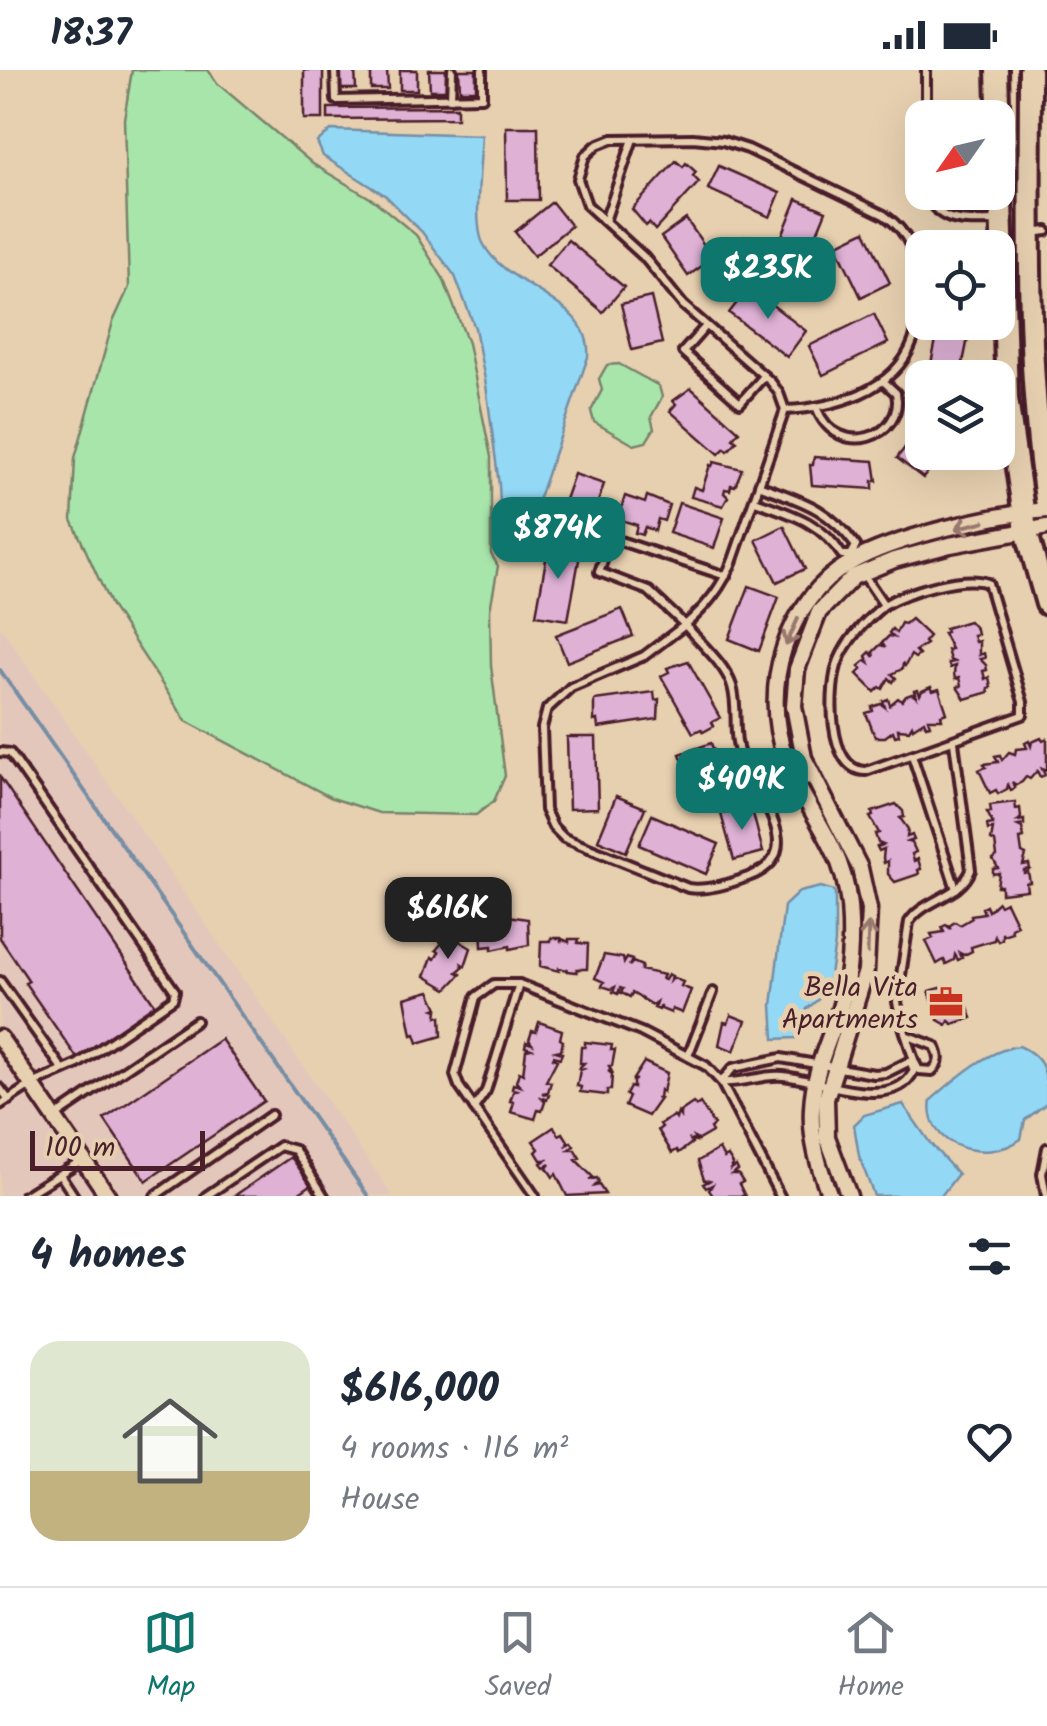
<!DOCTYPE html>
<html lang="en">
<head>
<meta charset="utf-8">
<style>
  :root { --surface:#fff; --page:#f2f2f3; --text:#1f2937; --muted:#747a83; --line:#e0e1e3; --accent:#0f766e }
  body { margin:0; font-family:Kalam,sans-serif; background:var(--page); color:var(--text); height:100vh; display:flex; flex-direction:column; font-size:38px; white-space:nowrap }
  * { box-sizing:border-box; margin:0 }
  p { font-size:32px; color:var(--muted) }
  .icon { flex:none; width:55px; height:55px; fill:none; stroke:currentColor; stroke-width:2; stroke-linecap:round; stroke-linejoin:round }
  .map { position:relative; height:1126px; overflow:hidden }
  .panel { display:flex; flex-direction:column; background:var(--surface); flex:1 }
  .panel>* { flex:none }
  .needle { width:65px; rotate:236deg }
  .buttons { position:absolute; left:905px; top:30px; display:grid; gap:20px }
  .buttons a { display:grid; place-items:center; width:110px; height:110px; border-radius:20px; background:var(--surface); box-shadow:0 10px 40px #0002; font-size:50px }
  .scale { position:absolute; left:30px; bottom:25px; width:175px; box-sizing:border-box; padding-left:10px; border:5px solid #4a1f2b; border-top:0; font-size:28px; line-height:35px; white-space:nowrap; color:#4a1f2b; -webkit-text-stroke:8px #e7d0b0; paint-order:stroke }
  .price { position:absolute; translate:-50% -85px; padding:0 22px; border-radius:20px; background:var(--accent); color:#fff; font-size:32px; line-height:65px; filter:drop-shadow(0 2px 5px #0008) }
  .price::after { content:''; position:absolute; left:50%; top:60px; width:30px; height:22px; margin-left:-15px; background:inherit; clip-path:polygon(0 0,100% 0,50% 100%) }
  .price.current { background:#222; color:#fff }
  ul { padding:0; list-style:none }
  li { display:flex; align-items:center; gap:30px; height:250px; padding:0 30px }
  li span { display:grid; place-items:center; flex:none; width:280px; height:200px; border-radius:30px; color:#555 }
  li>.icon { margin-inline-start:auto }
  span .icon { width:120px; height:120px; fill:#fffc; stroke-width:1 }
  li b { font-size:42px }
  h2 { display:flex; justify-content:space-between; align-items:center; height:120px; padding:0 30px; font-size:42px }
  .status { display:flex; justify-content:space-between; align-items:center; height:70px; padding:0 50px; background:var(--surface); direction:ltr }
  .status svg { height:28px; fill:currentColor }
  .menu { display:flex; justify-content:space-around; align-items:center; height:140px; border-top:2px solid var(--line); background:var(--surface); font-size:28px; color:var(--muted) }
  .menu a { display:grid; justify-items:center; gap:5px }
  .menu .current { color:var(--accent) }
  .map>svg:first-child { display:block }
  .built { fill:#e4c7bb }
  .green { fill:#a8e5ab; stroke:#79826b; stroke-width:2.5 }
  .water { fill:#93d8f5; stroke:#768ea4; stroke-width:2.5 }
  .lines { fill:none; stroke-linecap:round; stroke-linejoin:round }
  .stream { stroke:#768ea4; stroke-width:4 }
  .building { fill:#deb1d5; stroke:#4a1f2b; stroke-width:2.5 }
  .service-casing { stroke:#4a1f2b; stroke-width:14 }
  .minor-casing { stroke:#4a1f2b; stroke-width:21 }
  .secondary-casing { stroke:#4a1f2b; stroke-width:28 }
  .service { stroke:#e7d0b0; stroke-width:6 }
  .minor { stroke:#e7d0b0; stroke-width:14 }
  .secondary { stroke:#e7d0b0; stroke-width:20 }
  .oneway { stroke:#98786e }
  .labels { text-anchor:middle; stroke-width:10; stroke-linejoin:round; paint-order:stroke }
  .poi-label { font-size:28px; fill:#4a1f2b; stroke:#e7d0b0; text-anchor:end }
</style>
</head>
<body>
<div class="status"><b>18:37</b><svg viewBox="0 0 49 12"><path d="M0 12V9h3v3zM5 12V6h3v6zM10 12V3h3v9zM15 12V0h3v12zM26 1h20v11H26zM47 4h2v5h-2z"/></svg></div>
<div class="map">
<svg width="1047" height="1126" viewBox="0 0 1047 1126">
  <rect width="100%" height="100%" fill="#e7d0b0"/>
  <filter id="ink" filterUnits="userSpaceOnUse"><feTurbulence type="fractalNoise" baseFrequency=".01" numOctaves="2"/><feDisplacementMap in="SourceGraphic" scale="20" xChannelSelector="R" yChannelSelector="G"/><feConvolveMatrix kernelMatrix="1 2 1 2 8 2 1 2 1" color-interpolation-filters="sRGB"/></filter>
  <g filter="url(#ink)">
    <polygon class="built" points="0,556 393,1126 0,1126"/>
    <g class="green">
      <polygon points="132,0 208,0 218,14 313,94 375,131 416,165 443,208 468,273 491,387 491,484 498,496 490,540 491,596 505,706 494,731 476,745 379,743 332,728 186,651 111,536 72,450 75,388 113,252 129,217 124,49"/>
      <polygon points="619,294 659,316 662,327 651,347 654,359 646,372 634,375 594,352 591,341 602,320 599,309 607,295"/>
    </g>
    <g class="water">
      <path d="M331,60L482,65C481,88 473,154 483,173C506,220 593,229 588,287L526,465L511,479L502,471L499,415L486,315L475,258L455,206L422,162L386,126L323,86L317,72Z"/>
      <polygon points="821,817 834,821 835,825 835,873 829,911 822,926 807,939 796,968 774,969 772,935 784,836 799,822"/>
      <path d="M1019,976C1047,988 1047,1006 1047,1033L1025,1050L1021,1069C988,1094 923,1078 931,1030C955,1009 987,980 1019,976Z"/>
      <polygon points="903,1034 930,1073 958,1104 941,1126 874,1126 859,1086 854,1055 864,1045"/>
    </g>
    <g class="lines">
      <polyline class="stream" points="0,600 368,1126"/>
    </g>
    <g class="building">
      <rect x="304" y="0" width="19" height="49"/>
      <polygon points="339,0 355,0 356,19 340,19"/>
      <polygon points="371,0 387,0 388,19 371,19"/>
      <rect x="400" y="0" width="17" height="20"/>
      <polygon points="429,0 446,0 446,20 430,20"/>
      <polygon points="459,0 476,0 476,20 460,20"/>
      <polygon points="457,37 457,48 328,49 328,38"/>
      <polygon points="506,57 538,57 539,130 507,130"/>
      <polygon points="676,91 683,97 686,93 696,102 693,106 699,112 655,160 649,153 646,156 632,139"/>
      <polygon points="719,96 780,123 770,147 708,119"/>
      <polygon points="797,129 826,141 808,185 779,173"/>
      <polygon points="552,132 571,156 534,186 515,162"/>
      <polygon points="686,149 713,188 688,206 661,167"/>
      <polygon points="865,161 890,213 861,227 836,175"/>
      <polygon points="745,167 762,178 760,181 766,186 725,231 719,226 717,228 704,212"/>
      <polygon points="568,170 624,217 603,242 547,195"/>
      <polygon points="749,217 806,261 787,287 729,243"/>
      <polygon points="651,227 662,273 632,280 621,234"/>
      <polygon points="874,244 888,273 823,305 809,276"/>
      <polygon points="949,254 962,257 961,261 969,263 960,308 928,308 939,256 948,258"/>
      <polygon points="691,318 739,361 733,368 737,371 728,381 725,378 719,384 670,341 676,334 673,331"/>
      <polygon points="922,355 922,382 944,382 923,408 897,388"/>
      <polygon points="814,387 874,391 877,411 873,411 873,419 812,415 810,395 813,395"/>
      <polygon points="714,392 742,399 735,416 731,415 730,420 725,419 724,423 728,427 723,436 691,427 694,417 702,420 710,395 712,396"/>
      <polygon points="574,404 604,414 586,468 555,458"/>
      <polygon points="625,426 645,433 647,426 669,435 664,451 658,449 655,461 645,457 642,465 635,463 637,455 618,449"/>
      <polygon points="679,433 724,448 714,478 669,463"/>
      <polygon points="784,456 805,499 777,512 756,470"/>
      <polygon points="549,473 581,479 568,550 536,545"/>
      <polygon points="749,516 779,527 759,581 729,569"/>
      <polygon points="622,539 633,566 567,592 556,565"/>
      <polygon points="911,549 929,566 924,572 926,574 915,581 919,585 915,588 911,585 905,596 903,594 902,599 892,604 896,608 893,612 889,608 883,619 880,617 875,622 857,604 862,599 859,596 866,590 869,592 866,586 870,582 874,587 873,582 880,575 884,576 882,573 889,566 893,567 889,563 892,559 896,563 901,553 905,554"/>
      <polygon points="969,551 976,559 977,564 973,565 975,572 979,571 979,585 984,583 985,588 980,589 986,595 987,600 983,601 985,609 989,607 991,617 988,618 989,622 965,629 957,617 961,616 959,608 955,609 954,604 955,596 950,598 948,593 954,592 950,590 947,580 951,579 943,563 946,562 945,558"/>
      <polygon points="688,591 720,648 712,652 714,656 703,662 701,659 693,663 661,606 669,602 667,598"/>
      <polygon points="931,617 933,621 939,619 947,643 941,645 942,649 928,649 930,655 926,656 924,651 913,658 912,655 909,660 898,659 899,665 895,666 893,661 885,667 875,667 866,643 873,641 872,637 881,634 885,637 883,631 888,629 890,635 898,628 902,631 906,626 912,624 916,627 914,621 918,620 920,625 922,621"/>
      <polygon points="654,622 655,630 659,629 658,649 598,658 597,650 594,651 594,630"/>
      <polygon points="567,667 596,667 598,738 569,739"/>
      <polygon points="1041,668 1043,671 1047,669 1047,701 1042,699 1045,705 1040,707 1037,701 1030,709 1026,707 1022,712 1016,715 1012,712 1015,718 1011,720 1008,715 1007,719 998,724 996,720 990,723 979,700 986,697 984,694 998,692 995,686 1000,685 1002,690 1009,682 1015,684 1016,679 1027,678 1025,673 1029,671 1031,676 1032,672"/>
      <polygon points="711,673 730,727 700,738 680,684"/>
      <polygon points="0,707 155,935 77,988 25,913 29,911 0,868"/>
      <polygon points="616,726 645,738 626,782 598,770"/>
      <polygon points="1015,732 1016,739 1020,738 1021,748 1018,751 1024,750 1024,755 1018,756 1022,758 1024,768 1020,769 1022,783 1026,785 1023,795 1029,794 1030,799 1024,800 1024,803 1028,802 1030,812 1026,813 1027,820 1001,823 1001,816 997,816 999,803 993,804 993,799 998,798 993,789 997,786 995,772 991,770 993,759 988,760 987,755 993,754 987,742 991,742 990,735"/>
      <polygon points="896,734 903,741 904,747 900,748 908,759 907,767 912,765 914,770 908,772 912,773 916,782 912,784 914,791 918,789 921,799 918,800 919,804 895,812 888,804 888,791 884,793 883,788 884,779 879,781 877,777 883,775 878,773 875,764 879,763 870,747 873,746 872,742"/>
      <polygon points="751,736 763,782 734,790 721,744"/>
      <polygon points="652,745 719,774 706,804 639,775"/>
      <polygon points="998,832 1000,835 1006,832 1017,855 1011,858 1012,862 1003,865 1002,862 1002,869 998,871 995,866 994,870 971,877 972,881 964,885 960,883 962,888 958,890 955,885 954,890 946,894 944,890 937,894 926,871 933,868 931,864 944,862 942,857 946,855 951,859 949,856 955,852 960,855 972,848 971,845 984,843 982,838 986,836 988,841"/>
      <polygon points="508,846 528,849 529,875 510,879 510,876 492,880 492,876 482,877 481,851 500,847 500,850 507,847 508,850"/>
      <polygon points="449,865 471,878 465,896 462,894 463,897 457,902 461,904 447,919 425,906 432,887 435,889 439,882 436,880"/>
      <polygon points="551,868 561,868 561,872 562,869 569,872 569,869 579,869 578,873 588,874 587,899 577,899 577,902 567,901 568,898 567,900 559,898 559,901 540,896 541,871 551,871"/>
      <polygon points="604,885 623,888 624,893 627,888 632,890 629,896 633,892 642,896 641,900 664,905 662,909 665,910 668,904 672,906 670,911 674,908 683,912 681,916 691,920 682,943 672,939 671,943 661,939 661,935 659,940 654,938 656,932 652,935 632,923 630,927 621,923 623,919 620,918 618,924 613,922 615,917 611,919 602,916 604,912 595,908"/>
      <polygon points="948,916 952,928 957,927 961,939 968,937 972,948 953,954 949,951 947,955 938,950 940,946 936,943 929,921"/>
      <polygon points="430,921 438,938 435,939 438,940 437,947 441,946 442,966 418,973 415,964 412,965 405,928"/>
      <polygon points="731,945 746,951 734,981 719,975 724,952 728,953"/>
      <polygon points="539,952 562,960 560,969 563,971 561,980 556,981 562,983 560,988 554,986 553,988 557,990 546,1011 551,1012 548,1022 542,1023 549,1025 547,1030 542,1028 545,1032 542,1041 538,1040 535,1049 511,1042 514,1032 510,1031 513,1022 517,1020 512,1019 513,1014 520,1016 516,1012 519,1002 523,1004 526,980 531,979 525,977 526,972 532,974 529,970 532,961 536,962"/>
      <polygon points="221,969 264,1031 146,1111 104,1049"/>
      <polygon points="585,972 612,975 611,980 615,980 612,996 609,996 612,1002 608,1001 612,1004 611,1020 607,1020 607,1025 580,1022 581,1017 577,1016 580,1000 583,999 579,998 584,993 580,993 581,977 585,977"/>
      <polygon points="644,992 667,1003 663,1022 660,1020 659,1028 656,1028 660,1029 648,1046 625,1036 629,1027 626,1025 630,1017 633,1018 633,1010 636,1010 633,1009"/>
      <polygon points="693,1033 696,1036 700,1033 714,1055 710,1058 712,1062 698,1070 694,1068 696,1071 690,1070 692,1073 679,1083 677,1080 672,1083 658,1060 662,1057 660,1054 674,1046 676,1049 678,1043 680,1046 680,1042"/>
      <polygon points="554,1057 559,1065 563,1063 568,1071 567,1075 571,1072 574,1076 569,1080 575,1080 580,1088 576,1090 593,1107 589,1110 597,1108 599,1112 595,1116 599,1115 605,1124 567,1126 556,1104 553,1107 547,1098 550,1094 544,1097 541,1093 546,1090 541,1090 536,1082 539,1079 533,1071"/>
      <polygon points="719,1079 724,1088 728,1086 733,1094 731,1099 736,1096 738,1100 732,1104 738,1104 743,1112 739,1114 745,1126 713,1126 709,1120 712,1115 706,1118 703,1114 709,1111 704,1110 698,1091"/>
      <polygon points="291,1087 311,1115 295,1126 234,1126"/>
    </g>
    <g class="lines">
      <g class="service-casing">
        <g id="service">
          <polyline points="335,0 336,30 482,27 482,0"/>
          <polyline points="451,28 452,0"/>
          <polyline points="926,48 926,0"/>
          <path d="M926,122C938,156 966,151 996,151"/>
          <polyline points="605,151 633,69"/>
          <polyline points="1031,163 1047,161"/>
          <polyline points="706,256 683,282 740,333 764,306"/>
          <path d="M817,339C838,391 906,367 896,323L883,311"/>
          <path d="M761,416C804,432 828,438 856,476L851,485"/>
          <path d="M755,431C791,444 821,452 842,485H851L854,489"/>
          <path d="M863,504L884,535C866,550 848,568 839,590C828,616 827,702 866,701L1023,645V632L988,513C963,504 906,522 884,535"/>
          <path d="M726,506L611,468L599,502L649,521L685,555C707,536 722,517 733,490L785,340C832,338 895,322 913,271C919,254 918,236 917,218C917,187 911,163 884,145L748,79L723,71L693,68L612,69L597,75L585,86L578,109L587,135L644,187L683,235L771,312L779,323L785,340"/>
          <path d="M685,555C700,573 725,594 732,616C739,639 732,663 740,685C754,724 813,783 748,807C729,814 707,821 688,818L564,768L553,757L545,740L542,658L547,639L571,617L644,586Z"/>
          <polyline points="0,682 10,683 175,921 173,929 78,994 32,1014 0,1035"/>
          <polyline points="912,685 956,819"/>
          <polyline points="764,732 812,708"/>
          <polyline points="0,911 63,1000"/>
          <path d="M908,966L935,976C940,987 941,992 932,1001L919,1000C913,992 899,944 897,932L909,852C924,829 961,827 971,800L954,672"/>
          <polyline points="688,986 713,922"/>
          <path d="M781,988L874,1004L886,1003L910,991L914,1000C895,1044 817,1009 783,1006C762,1004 742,1014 721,1012L733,998Z"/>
          <polyline points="0,1018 9,1030"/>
          <polyline points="474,1038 486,1021 519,914"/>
          <polyline points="56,1046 196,951"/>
          <polyline points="61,1106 74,1126"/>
          <polyline points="24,1126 82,1090"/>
          <polyline points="155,1126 271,1045"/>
          <polyline points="206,1126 280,1076 295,1080 324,1126"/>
          <polyline points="535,1126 459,1016 455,1005 476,927 494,914 519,914 641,962 706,996 721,1012 780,1126"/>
          <polyline points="1046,1126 1042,1104 1047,1078"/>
        </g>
      </g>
      <g class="minor-casing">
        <g id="minor">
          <polyline points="0,968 108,1126"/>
          <path d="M830,1126C819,1098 810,1069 812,1038C813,1007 825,979 836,950C847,920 851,885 850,853C849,776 808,750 785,686C760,618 786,530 850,493C894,467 996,444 1047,440"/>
          <polyline points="849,1126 827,1067 826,1029 866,901 869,839 860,798 804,688 794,636 797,599 819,542 853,507 894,490 950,475 1047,457"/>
        </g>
      </g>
      <g class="secondary-casing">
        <g id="secondary">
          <polyline points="997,0 1007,329 1026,460 1047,534"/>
          <path d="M1030,0C1030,146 1025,291 1047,436"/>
        </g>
      </g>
      <use href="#service" class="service"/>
      <use href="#minor" class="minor"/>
      <use href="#secondary" class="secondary"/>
    </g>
    <defs><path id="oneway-shaft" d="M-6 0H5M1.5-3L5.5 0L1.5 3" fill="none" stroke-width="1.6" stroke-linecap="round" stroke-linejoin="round" transform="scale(2.5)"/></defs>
    <g class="oneway">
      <use href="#oneway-shaft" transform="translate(970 455) rotate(166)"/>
      <use href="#oneway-shaft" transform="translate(792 562) rotate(114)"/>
      <use href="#oneway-shaft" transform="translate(868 868) rotate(-88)"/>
    </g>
  </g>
  <defs>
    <g id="office-bare" transform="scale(2.7)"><path d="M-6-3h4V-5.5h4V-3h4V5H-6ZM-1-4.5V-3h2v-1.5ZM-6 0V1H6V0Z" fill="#c8321e" stroke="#e7d0b0" stroke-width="2.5" paint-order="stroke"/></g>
  </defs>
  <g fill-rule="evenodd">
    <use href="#office-bare" x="946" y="932"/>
  </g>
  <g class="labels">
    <g class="poi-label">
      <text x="918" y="926">Bella Vita<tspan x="918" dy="32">Apartments</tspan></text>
    </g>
  </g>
</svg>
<div class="buttons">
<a><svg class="needle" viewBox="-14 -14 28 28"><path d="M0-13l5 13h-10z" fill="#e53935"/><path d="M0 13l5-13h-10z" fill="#747a83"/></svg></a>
<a><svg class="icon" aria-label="locate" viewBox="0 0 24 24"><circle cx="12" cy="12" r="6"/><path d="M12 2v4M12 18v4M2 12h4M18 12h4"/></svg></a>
<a><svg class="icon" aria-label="layers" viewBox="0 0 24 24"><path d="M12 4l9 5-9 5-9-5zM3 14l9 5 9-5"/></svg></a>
</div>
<div class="scale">100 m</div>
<b class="price" style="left:768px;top:252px">$235K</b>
<b class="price" style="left:558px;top:512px">$874K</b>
<b class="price" style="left:742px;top:763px">$409K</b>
<b class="price current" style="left:448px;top:892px">$616K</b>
</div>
<section class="panel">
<h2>4 homes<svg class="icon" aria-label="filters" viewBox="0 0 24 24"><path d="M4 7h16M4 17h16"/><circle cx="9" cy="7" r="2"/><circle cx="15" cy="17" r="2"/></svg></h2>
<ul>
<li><span style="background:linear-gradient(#dfe7d0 65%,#c2b280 0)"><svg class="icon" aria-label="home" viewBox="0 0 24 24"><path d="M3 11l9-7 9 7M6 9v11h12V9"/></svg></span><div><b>$616,000</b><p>4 rooms · 116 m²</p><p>House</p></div><svg class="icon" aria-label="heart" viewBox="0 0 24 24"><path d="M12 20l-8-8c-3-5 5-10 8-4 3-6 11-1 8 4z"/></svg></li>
</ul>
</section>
<nav class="menu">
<a class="current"><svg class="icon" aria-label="map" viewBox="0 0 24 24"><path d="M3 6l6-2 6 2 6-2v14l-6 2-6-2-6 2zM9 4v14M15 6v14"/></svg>Map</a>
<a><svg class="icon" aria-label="saved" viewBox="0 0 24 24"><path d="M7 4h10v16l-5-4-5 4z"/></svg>Saved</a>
<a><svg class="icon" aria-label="home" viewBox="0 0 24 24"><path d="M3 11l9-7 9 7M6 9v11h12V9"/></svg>Home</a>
</nav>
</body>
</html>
